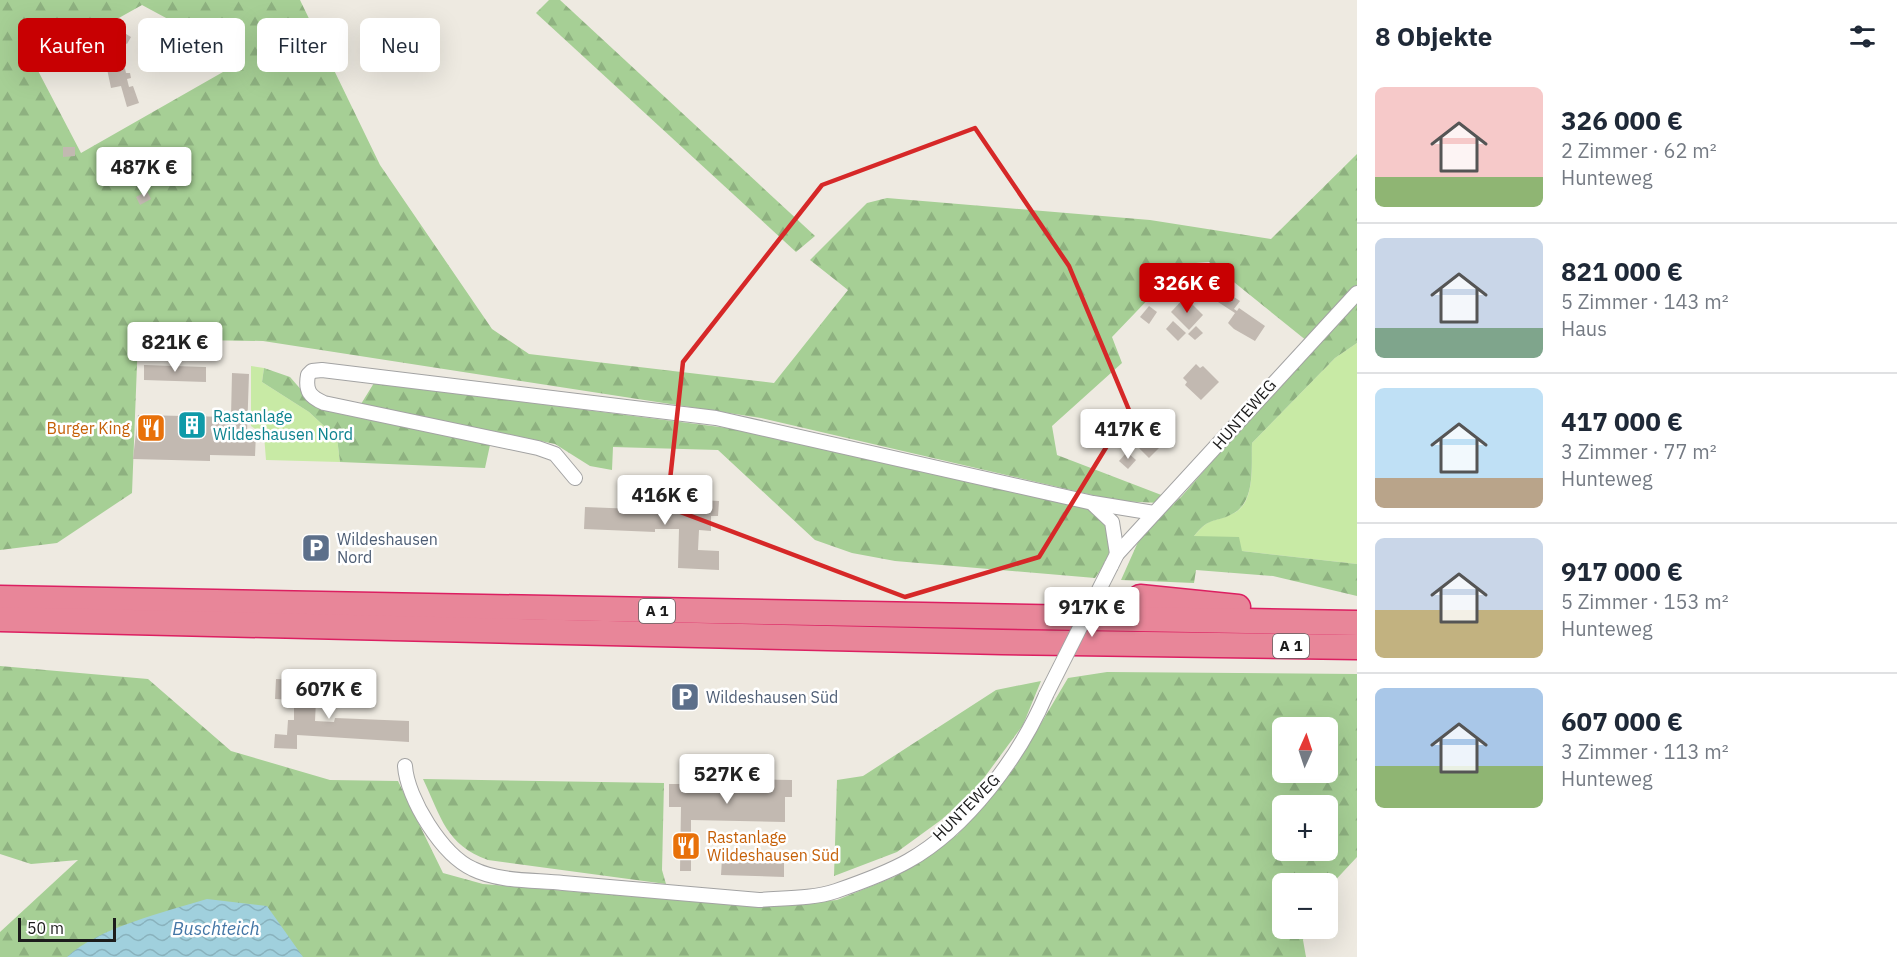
<!DOCTYPE html>
<html lang="de">
<head>
<meta charset="utf-8">
<style>
  :root { --surface:#fff; --page:#f6f6f7; --text:#1f2937; --muted:#747a83; --line:#e0e1e3; --accent:#c80002 }
  body { margin:0; font-family:"IBM Plex Sans",sans-serif; background:var(--page); color:var(--text); height:100vh; display:flex; flex-direction:column; font-size:22px; white-space:nowrap }
  * { box-sizing:border-box; margin:0 }
  p { font-size:20px; color:var(--muted) }
  .icon { flex:none; width:33px; height:33px; fill:none; stroke:currentColor; stroke-width:2; stroke-linecap:round; stroke-linejoin:round }
  .map { position:relative; flex:1; overflow:hidden }
  .sheet { display:flex; flex-direction:column; background:var(--surface); width:540px }
  .sheet>* { flex:none }
  .guide { position:absolute; left:18px; top:18px; width:570px; height:54px; display:flex; gap:12px }
  .needle { width:39px; rotate:3deg }
  .tools { position:absolute; left:1272px; top:717px; display:grid; gap:12px }
  .tools a { display:grid; place-items:center; width:66px; height:66px; border-radius:9px; background:var(--surface); box-shadow:0 6px 24px #0002; font-size:30px }
  .scale { position:absolute; left:18px; bottom:15px; width:98px; box-sizing:border-box; padding-left:6px; border:3px solid #1c1c1c; border-top:0; font-size:16px; line-height:21px; white-space:nowrap; color:#1c1c1c; -webkit-text-stroke:4px #fff; paint-order:stroke }
  .price { position:absolute; translate:-50% -51px; padding:0 14px; border-radius:6px; background:#fff; color:#222; font-size:20px; line-height:39px; filter:drop-shadow(0 2px 3px #0008) }
  .price::after { content:''; position:absolute; left:50%; top:36px; width:18px; height:14px; margin-left:-9px; background:inherit; clip-path:polygon(0 0,100% 0,50% 100%) }
  .price.current { background:var(--accent); color:#fff }
  ul { padding:0; list-style:none }
  li { display:flex; align-items:center; gap:18px; height:150px; padding:0 18px }
  li+li { border-top:2px solid var(--line) }
  li span { display:grid; place-items:center; flex:none; width:168px; height:120px; border-radius:9px; color:#555 }
  li>.icon { margin-inline-start:auto }
  span .icon { width:72px; height:72px; fill:#fffc; stroke-width:1 }
  li b { font-size:26px }
  h2 { display:flex; justify-content:space-between; align-items:center; height:72px; padding:0 18px; font-size:26px }
  .tag { padding:0 21px; border-radius:9px; background:var(--surface); box-shadow:0 6px 24px #0002; font-size:21px; line-height:54px }
  .tag.current { background:var(--accent); color:#fff }
  main { display:flex; flex:1; min-height:0 }
  .map>svg:first-child { display:block }
  .grass { fill:#c8eaa5 }
  .forest { fill:url(#forest-firs); fill-rule:evenodd }
  .water { fill:url(#water-waves) }
  .building { fill:#c2b9b1 }
  .lines { fill:none; stroke-linecap:round; stroke-linejoin:round }
  .minor-casing { stroke:#a3a3a3; stroke-width:16 }
  .motorway-casing { stroke:#dc1f61; stroke-width:27 }
  .minor { stroke:#fff; stroke-width:14 }
  .motorway { stroke:#e88699; stroke-width:24 }
  .minor-bridge-casing { stroke:#a3a3a3; stroke-width:16; stroke-linecap:butt }
  .minor-bridge { stroke:#fff; stroke-width:14 }
  .marked { fill:none; stroke:#d62828; stroke-width:4.5; stroke-linejoin:round }
  .labels { text-anchor:middle; stroke-width:5; stroke-linejoin:round; paint-order:stroke }
  .shield { fill:#fff; stroke:#606060; stroke-width:1.5 }
  .shield-label { font-size:15px; font-weight:bold; fill:#1c1c1c }
  .street-label { font-size:16px; fill:#1c1c1c; stroke:#fff }
  .culture-label { font-size:16px; fill:#0d838f; stroke:#fff; text-anchor:start }
  .food-label { font-size:16px; fill:#c56008; stroke:#fff; text-anchor:end }
  .service-label { font-size:16px; fill:#4e5e75; stroke:#fff; text-anchor:start }
  .water-label { font-size:18px; font-style:italic; fill:#4476a6; stroke:#fff }
</style>
</head>
<body>
<main>
<div class="map">
<svg width="1357" height="957" viewBox="0 0 1357 957">
  <defs>
    <pattern id="forest-firs" width="22" height="20" patternUnits="userSpaceOnUse" patternTransform="scale(1.5)"><rect width="22" height="20" fill="#a6cf95"/><path d="M5 1l3.5 6h-7zM16 11l3.5 6h-7z" fill="#8eb180"/></pattern>
    <pattern id="water-waves" width="16" height="10" patternUnits="userSpaceOnUse" patternTransform="scale(1.5)"><rect width="16" height="10" fill="#a0d0dd"/><path d="M0 5q4-4 8 0t8 0" fill="none" stroke="#89b2bd"/></pattern>
  </defs>
  <rect width="100%" height="100%" fill="#eeeae1"/>
  <g class="grass">
    <path d="M1357,343V564L1242,551L1194,536C1212,515 1212,524 1234,513C1256,502 1251,464 1252,443L1335,358Z"/>
    <polygon points="251,366 264,368 262,382 309,412 337,438 340,462 266,460 264,435 251,426"/>
  </g>
  <g class="forest">
    <path d="M0,0H300L380,165L492,329L529,354L774,383L848,290L810,260L867,203L887,198L1150,220L1271,239L1357,154V288L1307,341L1209,262L1182,264L1112,337L1122,363L1052,426L1057,455L1164,496L1160,503L1118,501L761,418L263,341L138,339L132,493L57,543L0,550ZM142,5L244,60L81,153L35,65Z"/>
    <polygon points="549,0 560,0 815,236 796,252 536,13"/>
    <path d="M1357,297V343L1335,358L1252,443C1251,464 1256,501 1234,513C1215,524 1211,515 1194,536L1239,537L1242,551L1357,564V596L1273,576L1196,570L1194,583L1121,580L1142,533L1181,497Z"/>
    <polygon points="264,368 290,377 311,401 336,413 490,445 485,468 340,462 337,438 309,412 262,382"/>
    <path d="M374,383L759,432L1083,506C1117,529 1118,546 1095,578L895,561L852,553L815,540L718,450L613,447L612,470L590,466L555,444L361,404Z"/>
    <path d="M0,666L148,679L231,751L330,780L398,781L443,873L483,884L758,907L837,900L894,877L957,835L986,804L1015,767L1068,678L1107,672L1357,674V857L1328,888V884H1282V928L1306,929L1303,940L1306,957H0V932L78,860L31,864L0,854ZM1282,728H1328V772H1282ZM1282,806H1328V850H1282Z"/>
    <polygon points="1041,681 1023,725 975,790 941,820 897,852 834,876 837,780 863,776 996,690"/>
    <path d="M423,779L664,783L662,870L666,884L488,860C446,845 441,817 423,779Z"/>
  </g>
  <path class="water" d="M207,899L267,906L303,957H67C97,928 168,911 207,899Z"/>
  <g class="building">
    <polygon points="118,29 131,37 127,44 114,36"/>
    <polygon points="123,60 126,73 130,73 131,78 127,79 129,87 133,86 139,103 127,107 121,86 111,88 106,64"/>
    <polygon points="63,147 75,147 75,156 63,157"/>
    <polygon points="147,191 151,199 140,205 136,197"/>
    <polygon points="1225,291 1240,301 1234,309 1237,311 1239,308 1265,326 1255,341 1234,329 1228,323 1235,313 1218,302"/>
    <polygon points="1185,297 1203,315 1189,330 1171,312"/>
    <polygon points="1149,306 1157,312 1149,324 1140,317"/>
    <polygon points="1173,321 1186,333 1178,341 1166,329"/>
    <polygon points="1196,326 1203,333 1195,340 1188,334"/>
    <polygon points="1196,364 1200,368 1203,366 1219,382 1201,400 1185,385 1187,382 1183,378"/>
    <polygon points="144,365 206,367 206,382 144,380"/>
    <polygon points="232,373 249,374 247,433 256,433 255,456 210,455 210,461 133,459 138,415 231,417"/>
    <polygon points="1144,410 1151,417 1148,420 1166,441 1149,458 1139,448 1151,437 1136,418"/>
    <polygon points="1127,452 1136,460 1128,469 1119,461"/>
    <polygon points="661,498 719,501 718,516 711,516 711,531 699,530 698,550 719,551 719,570 678,568 679,529 655,529 655,532 584,529 585,507 660,510"/>
    <polygon points="276,679 317,681 315,721 334,722 335,718 409,721 409,742 297,735 297,749 274,748 275,734 287,735 288,720 294,720 294,700 275,699"/>
    <polygon points="714,779 792,780 792,797 785,797 785,822 691,820 691,871 680,871 681,807 669,807 669,784 714,784"/>
    <polygon points="722,858 784,860 784,877 721,875"/>
  </g>
  <g class="lines">
    <g class="minor-casing">
      <g id="minor">
        <path d="M575,478L555,454L538,448L324,403C310,397 305,391 308,375L312,371L322,370L716,418L1093,503L1154,513"/>
        <polyline points="1094,505 1112,522 1117,554"/>
        <polyline points="1111,566 1117,554 1357,293"/>
        <path d="M405,766C407,798 442,855 473,869C499,882 535,880 563,883C628,889 694,894 759,900C784,898 812,899 836,891C859,883 887,873 908,861C967,828 1020,756 1046,695"/>
      </g>
    </g>
    <g class="motorway-casing">
      <g id="motorway">
        <polyline points="1140,597 1238,607"/>
        <polyline points="0,598 1357,623"/>
        <polyline points="0,619 1002,642 1357,647"/>
      </g>
    </g>
    <use href="#minor" class="minor"/>
    <use href="#motorway" class="motorway"/>
    <g class="minor-bridge-casing">
      <polyline id="minor-bridge" points="1046,695 1111,566"/>
    </g>
    <use href="#minor-bridge" class="minor-bridge"/>
  </g>
  <path class="marked" d="M975,128L1069,266L1129,410L1039,557L905,597L667,507L683,362L822,185Z"/>
  <defs>
    <g id="building-square" transform="scale(1.5)"><rect x="-9" y="-9" width="18" height="18" rx="4" fill="#0f9aa8" stroke="#fff"/><path d="M-4-6H4V6H1V3H-1V6H-4ZM-2.5-4.3h1.7v1.8h-1.7ZM.8-4.3h1.7v1.8H.8ZM-2.5-1h1.7V.8h-1.7ZM.8-1h1.7V.8H.8Z" fill="#fff"/></g>
    <g id="restaurant-square" transform="scale(1.5)"><rect x="-9" y="-9" width="18" height="18" rx="4" fill="#e8710a" stroke="#fff"/><path d="M-5-6h1v4h1v-4h1v4h1v-4h1v5L-1.5 .5V6h-2V.5L-5-1ZM5-6V6H3V1.5H1.5Q1.5-4 5-6Z" fill="#fff"/></g>
    <g id="parking-square" transform="scale(1.5)"><rect x="-9" y="-9" width="18" height="18" rx="4" fill="#5c6f8a" stroke="#fff"/><path d="M-3.5-5.5H1a3.5 3.5 0 0 1 0 7H-1V5.5H-3.5ZM-1-3.4V-.6H.8a1.4 1.4 0 0 0 0-2.8Z" fill="#fff"/></g>
  </defs>
  <g fill-rule="evenodd">
    <use href="#building-square" x="192" y="425"/>
    <use href="#restaurant-square" x="151" y="428"/>
    <use href="#parking-square" x="316" y="548"/>
    <use href="#parking-square" x="685" y="697"/>
    <use href="#restaurant-square" x="686" y="846"/>
  </g>
  <g class="labels">
    <g class="shield">
      <rect x="639" y="599" width="36" height="24" rx="4.5"/>
      <rect x="1273" y="634" width="36" height="24" rx="4.5"/>
    </g>
    <g class="shield-label">
      <text x="657" y="616">A 1</text>
      <text x="1291" y="651">A 1</text>
    </g>
    <g class="street-label">
      <text transform="translate(1244 414) rotate(-49)" y="6">HUNTEWEG</text>
      <text transform="translate(966 807) rotate(-45)" y="6">HUNTEWEG</text>
    </g>
    <g class="culture-label">
      <text x="213" y="422">Rastanlage<tspan x="213" dy="18">Wildeshausen Nord</tspan></text>
    </g>
    <g class="food-label">
      <text x="130" y="434">Burger King</text>
      <text x="707" y="843" text-anchor="start">Rastanlage<tspan x="707" dy="18">Wildeshausen Süd</tspan></text>
    </g>
    <g class="service-label">
      <text x="337" y="545">Wildeshausen<tspan x="337" dy="18">Nord</tspan></text>
      <text x="706" y="703">Wildeshausen Süd</text>
    </g>
    <g class="water-label">
      <text x="216" y="935">Buschteich</text>
    </g>
  </g>
</svg>
<div class="tools">
<a><svg class="needle" viewBox="-14 -14 28 28"><path d="M0-13l5 13h-10z" fill="#e53935"/><path d="M0 13l5-13h-10z" fill="#747a83"/></svg></a>
<a>+</a>
<a>−</a>
</div>
<div class="scale">50 m</div>
<b class="price" style="left:144px;top:198px">487K €</b>
<b class="price current" style="left:1187px;top:314px">326K €</b>
<b class="price" style="left:175px;top:373px">821K €</b>
<b class="price" style="left:1128px;top:460px">417K €</b>
<b class="price" style="left:665px;top:526px">416K €</b>
<b class="price" style="left:1092px;top:638px">917K €</b>
<b class="price" style="left:329px;top:720px">607K €</b>
<b class="price" style="left:727px;top:805px">527K €</b>
<div class="guide">
<a class="tag current">Kaufen</a>
<a class="tag">Mieten</a>
<a class="tag">Filter</a>
<a class="tag">Neu</a>
</div>
</div>
<section class="sheet">
<h2>8 Objekte<svg class="icon" aria-label="filters" viewBox="0 0 24 24"><path d="M4 7h16M4 17h16"/><circle cx="9" cy="7" r="2"/><circle cx="15" cy="17" r="2"/></svg></h2>
<ul>
<li><span style="background:linear-gradient(#f6c9c9 75%,#8fb573 0)"><svg class="icon" aria-label="home" viewBox="0 0 24 24"><path d="M3 11l9-7 9 7M6 9v11h12V9"/></svg></span><div><b>326 000 €</b><p>2 Zimmer · 62 m²</p><p>Hunteweg</p></div></li>
<li><span style="background:linear-gradient(#c9d6e8 75%,#7fa58c 0)"><svg class="icon" aria-label="home" viewBox="0 0 24 24"><path d="M3 11l9-7 9 7M6 9v11h12V9"/></svg></span><div><b>821 000 €</b><p>5 Zimmer · 143 m²</p><p>Haus</p></div></li>
<li><span style="background:linear-gradient(#bfe0f5 75%,#b9a48a 0)"><svg class="icon" aria-label="home" viewBox="0 0 24 24"><path d="M3 11l9-7 9 7M6 9v11h12V9"/></svg></span><div><b>417 000 €</b><p>3 Zimmer · 77 m²</p><p>Hunteweg</p></div></li>
<li><span style="background:linear-gradient(#c9d6e8 60%,#c2b280 0)"><svg class="icon" aria-label="home" viewBox="0 0 24 24"><path d="M3 11l9-7 9 7M6 9v11h12V9"/></svg></span><div><b>917 000 €</b><p>5 Zimmer · 153 m²</p><p>Hunteweg</p></div></li>
<li><span style="background:linear-gradient(#a9c7e8 65%,#8fb573 0)"><svg class="icon" aria-label="home" viewBox="0 0 24 24"><path d="M3 11l9-7 9 7M6 9v11h12V9"/></svg></span><div><b>607 000 €</b><p>3 Zimmer · 113 m²</p><p>Hunteweg</p></div></li>
</ul>
</section>
</main>
</body>
</html>
